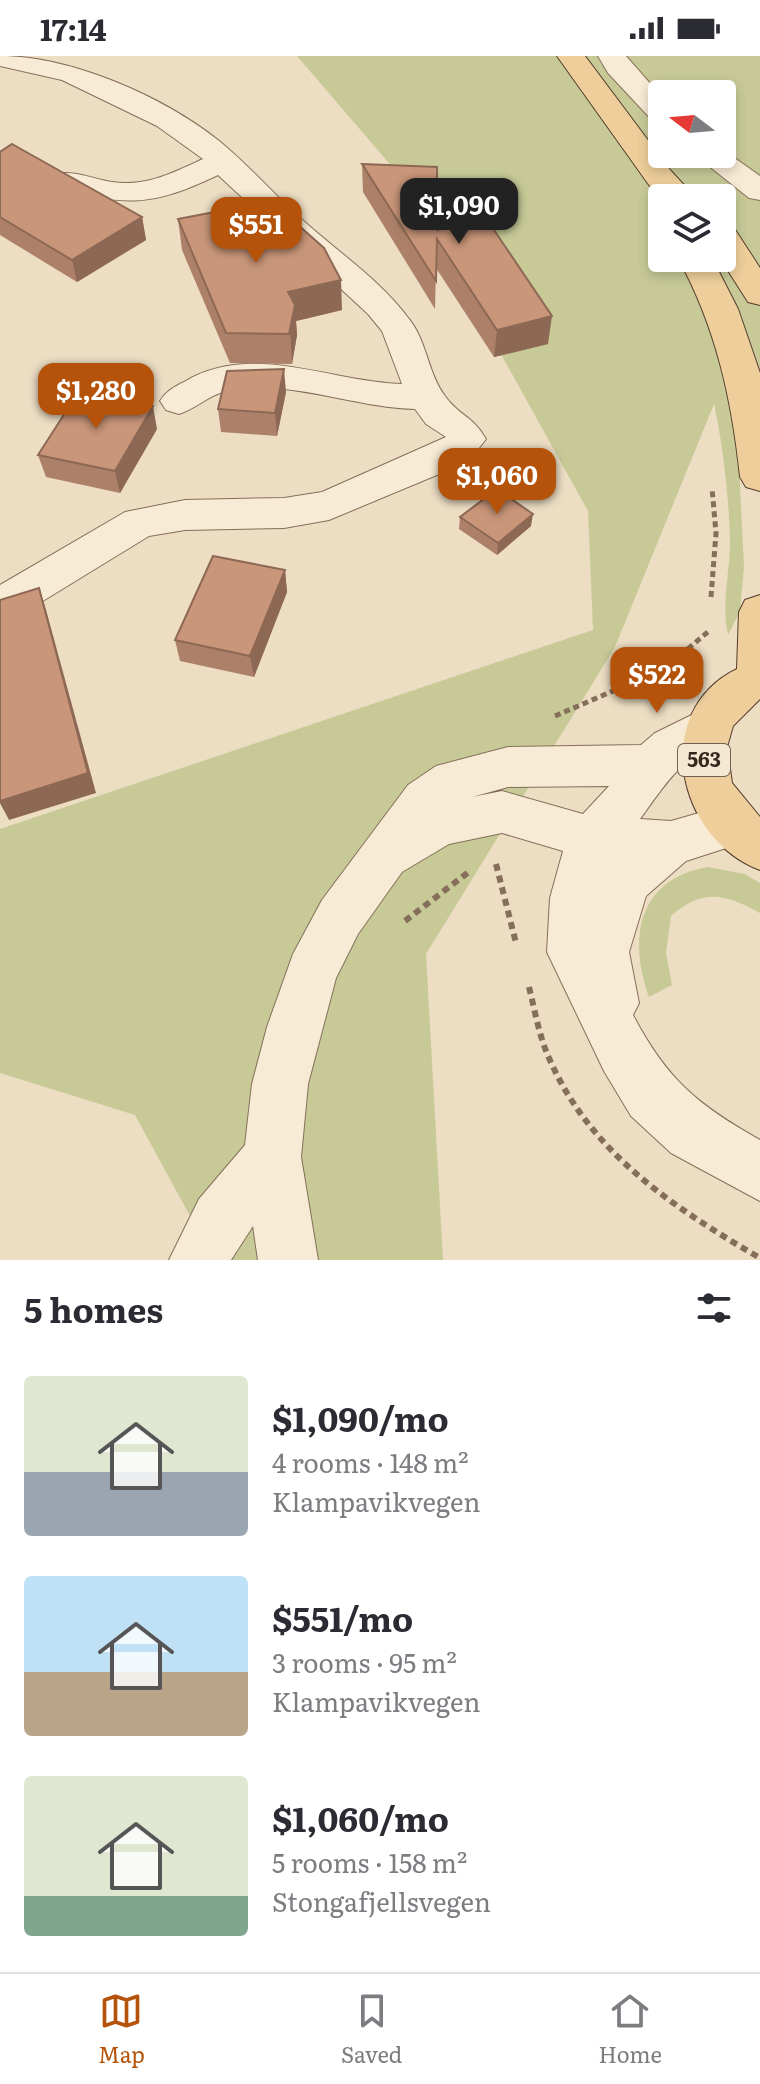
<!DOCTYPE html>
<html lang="en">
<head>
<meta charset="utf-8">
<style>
  :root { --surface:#fff; --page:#f7f7f7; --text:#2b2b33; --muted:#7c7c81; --line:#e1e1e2; --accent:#b45309 }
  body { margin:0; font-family:Literata,serif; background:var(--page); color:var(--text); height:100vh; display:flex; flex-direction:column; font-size:30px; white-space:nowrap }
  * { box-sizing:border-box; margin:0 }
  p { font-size:26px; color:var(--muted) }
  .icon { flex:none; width:44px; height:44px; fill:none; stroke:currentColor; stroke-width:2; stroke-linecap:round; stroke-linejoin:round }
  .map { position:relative; height:1204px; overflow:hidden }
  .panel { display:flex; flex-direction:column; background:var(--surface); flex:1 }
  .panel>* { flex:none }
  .needle { width:52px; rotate:286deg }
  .buttons { position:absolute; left:648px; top:24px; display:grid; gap:16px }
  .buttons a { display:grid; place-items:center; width:88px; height:88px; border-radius:8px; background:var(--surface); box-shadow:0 4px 12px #0003; font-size:40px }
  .price { position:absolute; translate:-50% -68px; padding:0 18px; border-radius:16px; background:var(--accent); color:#fff; font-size:26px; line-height:52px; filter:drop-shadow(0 2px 4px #0008) }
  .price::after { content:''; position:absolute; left:50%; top:48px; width:24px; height:18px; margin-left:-12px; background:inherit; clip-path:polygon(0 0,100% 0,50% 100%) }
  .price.on { background:#222; color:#fff }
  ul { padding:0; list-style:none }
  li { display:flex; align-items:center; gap:24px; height:200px; padding:0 24px }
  li span { display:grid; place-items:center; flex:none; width:224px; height:160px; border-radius:8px; color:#555 }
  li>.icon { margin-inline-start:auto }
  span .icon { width:96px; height:96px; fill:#fffc; stroke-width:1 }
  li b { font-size:34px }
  h2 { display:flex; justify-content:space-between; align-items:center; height:96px; padding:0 24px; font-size:34px }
  .status { display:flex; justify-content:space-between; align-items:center; height:56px; padding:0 40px; background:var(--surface); direction:ltr }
  .status svg { height:22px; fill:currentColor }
  .menu { display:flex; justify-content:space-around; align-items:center; height:112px; border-top:2px solid var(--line); background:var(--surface); font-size:22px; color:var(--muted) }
  .menu a { display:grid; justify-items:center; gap:4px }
  .menu .on { color:var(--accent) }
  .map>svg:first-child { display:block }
  .green { fill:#c7ca97; fill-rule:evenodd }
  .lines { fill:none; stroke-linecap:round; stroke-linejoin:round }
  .minor-casing { stroke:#856f5a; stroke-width:2 }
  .major-casing { stroke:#533d2e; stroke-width:2 }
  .path-far1 { stroke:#856f5a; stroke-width:5; stroke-dasharray:6 4; stroke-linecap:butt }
  .path { stroke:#856f5a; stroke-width:6; stroke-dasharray:7 5; stroke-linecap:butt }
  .minor { fill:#f7ebd5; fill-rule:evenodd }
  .major { fill:#eecf9b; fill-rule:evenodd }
  .wall { fill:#ad8169 }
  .shaded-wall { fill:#8d6955 }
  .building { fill:#c9967a; stroke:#8d6955; stroke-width:2 }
  .labels { text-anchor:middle; stroke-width:6; stroke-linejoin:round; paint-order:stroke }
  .shield { fill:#f4e8d2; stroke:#6f6254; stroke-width:2 }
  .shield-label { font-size:20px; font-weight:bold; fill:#36281e }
</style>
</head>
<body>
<div class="status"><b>17:14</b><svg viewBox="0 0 49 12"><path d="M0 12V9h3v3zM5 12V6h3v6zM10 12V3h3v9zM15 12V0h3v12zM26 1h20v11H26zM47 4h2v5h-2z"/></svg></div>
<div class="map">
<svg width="760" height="1204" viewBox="0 0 760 1204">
  <rect width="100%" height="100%" fill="#ecddc3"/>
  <g class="green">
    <path d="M297,0H760V329L738,388L744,511L740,555L728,579C721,547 730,517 730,485C729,441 723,390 714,348L615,591L426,898L443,1204H214L135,1059L0,1017V773L593,574L588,455L406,127ZM662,38H722V98H662ZM662,142H722V202H662Z"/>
    <path d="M708,811L745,818L760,827V857C725,838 703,832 671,860L666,897L672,929L649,941C628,881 638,823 708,811Z"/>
  </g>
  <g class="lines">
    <g class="minor-casing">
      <g id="minor">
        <path d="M0,0C71,0 162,40 218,84C249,109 276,141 307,168C341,198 382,226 409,263C427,285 428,318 445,340C458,359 472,359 486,383L468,406L329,464L284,472L185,474L149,480L15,562L0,567V529L125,456L185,444L284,442L322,436L446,381L426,368L415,353C354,352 281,320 223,336C208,340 195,353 179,358L166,354L160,345C166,335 174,331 184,326C252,285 329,326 402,328L382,275L368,258L218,119C151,151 127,150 56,132L51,125L56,118C74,114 93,123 112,126C146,131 172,117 203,103L157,70L62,24L0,10Z"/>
        <polygon points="598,0 626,0 662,41 662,67 652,64 608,17"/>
        <polygon points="722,93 760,120 760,144 749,142 694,98 722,98"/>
        <path d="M708,651L724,656L731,670C721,691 700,694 683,709C666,725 654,744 640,763L671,765L734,747L751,754L758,769L751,784L686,805L646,840L629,896L639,947L633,959C667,1024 698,1049 760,1084V1145L671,1097L631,1060L604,1015L547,896L550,842L563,795L502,777L449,788L402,816L358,878L336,922L308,1028L301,1101L318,1204H258L253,1170L231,1204H169L199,1143L245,1089L252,1028L267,971L293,898L322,844L408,729L436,710L508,691L641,689L655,677ZM609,730L583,758L502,735L472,741L508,731Z"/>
      </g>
    </g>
    <g class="major-casing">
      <g id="major">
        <polygon points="557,0 585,0 671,115 696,142 662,142 649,129"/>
        <polygon points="722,169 734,172 760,212 760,249 748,246 720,202"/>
        <path d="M678,202H712L738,253L760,317V435L746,431L740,421C732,344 716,271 678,202Z"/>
        <path d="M760,539V643L733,670L727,691L732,727L760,761V814C677,783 649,656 737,613L739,556L745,544Z"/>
      </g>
    </g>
    <g class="path-far1">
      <polyline points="711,541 716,477 712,432"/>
      <polyline points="555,660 664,613 709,575"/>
    </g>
    <g class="path">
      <polyline points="496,808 516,887"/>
      <polyline points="405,865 470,815"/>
      <path d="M529,931C535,955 539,980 549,1002C590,1097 674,1152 760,1202"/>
    </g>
    <use href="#minor" class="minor"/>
    <use href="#major" class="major"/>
  </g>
  <g class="wall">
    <polygon points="0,96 142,161 146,184 77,226 0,179"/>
    <polygon points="362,108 437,174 548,288 494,301 436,212 435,253 363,136"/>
    <polygon points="178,163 342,254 296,265 297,279 292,308 230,307 182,194"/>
    <polygon points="286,336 277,380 221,376 218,353"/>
    <polygon points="157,373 120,437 46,421 38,399"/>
    <polygon points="460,461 531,470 497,499 459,473"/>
    <polygon points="285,514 287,536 254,621 180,605 175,584"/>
  </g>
  <g class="shaded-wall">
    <polygon points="142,161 146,184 77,226 72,204"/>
    <polygon points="341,224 342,254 296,265 297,279 292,308 288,236"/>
    <polygon points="552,260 548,288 494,301 497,274"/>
    <polygon points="284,313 286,336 277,380 275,357"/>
    <polygon points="153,350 157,373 120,437 115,415"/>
    <polygon points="533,458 531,470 497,499 498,487"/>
    <polygon points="285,514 287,536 254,621 250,600"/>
    <polygon points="39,532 46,554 96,737 9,764 0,747 0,745"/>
  </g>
  <g class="building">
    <polygon points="12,88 142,161 72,204 0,161 0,96"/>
    <polygon points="362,108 437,111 437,174 475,165 480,173 492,171 552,260 497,274 437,183 436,225"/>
    <polygon points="271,145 324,192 341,224 288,236 295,249 289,278 226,277 178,163"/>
    <polygon points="284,313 275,357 218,353 227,315"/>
    <polygon points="79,335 153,350 115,415 38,399"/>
    <polygon points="497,433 533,458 498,487 460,461"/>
    <polygon points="213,500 285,514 250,600 175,584"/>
    <polygon points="39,532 88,717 0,745 0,544"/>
  </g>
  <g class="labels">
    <rect class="shield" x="678" y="688" width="52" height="32" rx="6"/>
    <g class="shield-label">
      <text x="704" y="711">563</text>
    </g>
  </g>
</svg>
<div class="buttons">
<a><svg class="needle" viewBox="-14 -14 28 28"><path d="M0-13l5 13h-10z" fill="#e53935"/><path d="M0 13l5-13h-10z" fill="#7c7c81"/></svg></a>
<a><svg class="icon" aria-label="layers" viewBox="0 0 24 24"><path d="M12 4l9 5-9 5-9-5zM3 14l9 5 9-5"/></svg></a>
</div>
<b class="price on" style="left:459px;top:190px">$1,090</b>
<b class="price" style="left:256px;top:209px">$551</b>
<b class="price" style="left:96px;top:375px">$1,280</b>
<b class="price" style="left:497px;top:460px">$1,060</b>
<b class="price" style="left:657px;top:659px">$522</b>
</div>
<section class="panel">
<h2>5 homes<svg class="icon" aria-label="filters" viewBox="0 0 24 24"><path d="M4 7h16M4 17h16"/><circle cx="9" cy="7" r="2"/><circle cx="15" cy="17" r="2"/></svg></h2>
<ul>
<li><span style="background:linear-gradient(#dfe7d0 60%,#9aa5b1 0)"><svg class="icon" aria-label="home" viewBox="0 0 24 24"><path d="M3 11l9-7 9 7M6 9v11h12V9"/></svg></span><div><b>$1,090/mo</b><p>4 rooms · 148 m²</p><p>Klampavikvegen</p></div></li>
<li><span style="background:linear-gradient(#bfe0f5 60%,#b9a48a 0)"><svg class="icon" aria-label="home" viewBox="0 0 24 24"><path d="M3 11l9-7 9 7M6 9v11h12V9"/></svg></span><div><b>$551/mo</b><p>3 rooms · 95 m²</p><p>Klampavikvegen</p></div></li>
<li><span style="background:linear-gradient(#dfe7d0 75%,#7fa58c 0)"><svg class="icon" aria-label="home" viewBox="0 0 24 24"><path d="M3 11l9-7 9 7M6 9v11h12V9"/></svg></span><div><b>$1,060/mo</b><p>5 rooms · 158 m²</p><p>Stongafjellsvegen</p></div></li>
</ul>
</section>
<nav class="menu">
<a class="on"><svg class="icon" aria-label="map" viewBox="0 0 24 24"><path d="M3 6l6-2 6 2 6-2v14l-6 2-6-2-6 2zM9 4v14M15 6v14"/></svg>Map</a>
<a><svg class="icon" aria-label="saved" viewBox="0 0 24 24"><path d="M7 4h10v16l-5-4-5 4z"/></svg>Saved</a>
<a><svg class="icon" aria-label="home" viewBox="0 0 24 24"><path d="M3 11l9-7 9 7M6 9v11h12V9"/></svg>Home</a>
</nav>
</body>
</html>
